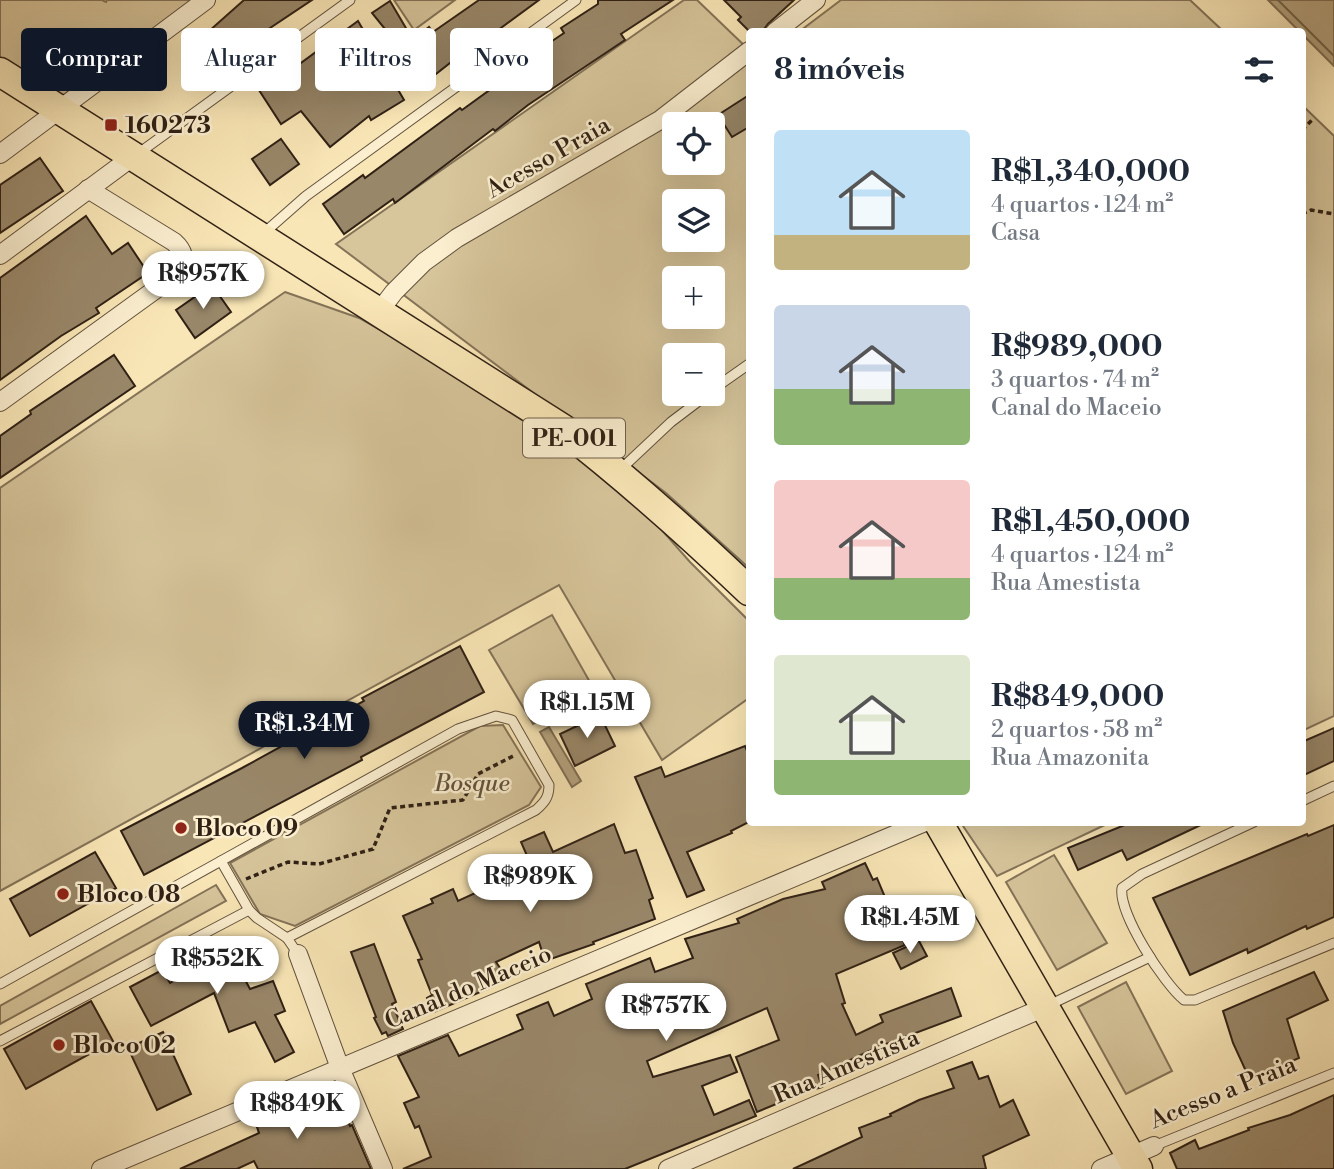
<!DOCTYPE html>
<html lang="pt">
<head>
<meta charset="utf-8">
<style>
  :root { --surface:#fff; --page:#f2f2f3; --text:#1f2937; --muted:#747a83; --accent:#111827 }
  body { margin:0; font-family:"Libre Bodoni",serif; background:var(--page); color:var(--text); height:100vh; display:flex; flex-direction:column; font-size:26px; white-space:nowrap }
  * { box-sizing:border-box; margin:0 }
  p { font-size:23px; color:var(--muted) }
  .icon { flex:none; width:38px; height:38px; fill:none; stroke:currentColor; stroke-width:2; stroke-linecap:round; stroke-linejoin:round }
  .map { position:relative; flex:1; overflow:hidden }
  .side { position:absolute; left:746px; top:28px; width:560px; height:798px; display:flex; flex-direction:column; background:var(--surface); border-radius:7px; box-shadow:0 7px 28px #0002 }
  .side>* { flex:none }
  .banner { position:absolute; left:21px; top:28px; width:620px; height:63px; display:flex; gap:14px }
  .tools { position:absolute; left:662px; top:112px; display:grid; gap:14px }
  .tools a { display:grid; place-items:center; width:63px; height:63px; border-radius:7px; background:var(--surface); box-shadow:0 7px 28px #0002; font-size:35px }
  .price { position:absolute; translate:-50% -60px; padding:0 16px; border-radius:24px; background:#fff; color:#222; font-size:23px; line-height:46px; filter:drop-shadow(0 2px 4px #0008) }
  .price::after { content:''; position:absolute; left:50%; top:42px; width:21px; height:16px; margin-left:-10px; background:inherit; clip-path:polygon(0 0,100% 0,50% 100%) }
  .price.active { background:var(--accent); color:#fff }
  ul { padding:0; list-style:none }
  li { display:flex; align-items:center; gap:21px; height:175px; padding:0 28px }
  li span { display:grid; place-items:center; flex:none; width:196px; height:140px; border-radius:7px; color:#555 }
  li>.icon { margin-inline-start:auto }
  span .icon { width:84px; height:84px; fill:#fffc; stroke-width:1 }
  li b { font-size:30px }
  h2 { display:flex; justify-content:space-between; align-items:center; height:84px; padding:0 28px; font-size:30px }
  .chip { padding:0 24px; border-radius:7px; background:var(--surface); box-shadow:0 7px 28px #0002; font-size:24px; line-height:63px }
  .chip.active { background:var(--accent); color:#fff }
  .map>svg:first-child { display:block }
  .green { fill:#d7c59b; stroke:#847358; stroke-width:2; fill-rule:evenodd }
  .water { fill:#b5a37f; stroke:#806f55; stroke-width:2 }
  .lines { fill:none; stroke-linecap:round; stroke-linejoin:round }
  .shore { stroke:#72624a; stroke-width:2 }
  .building { fill:#998769; stroke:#302115; stroke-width:2 }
  .service-casing { stroke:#62523d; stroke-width:11 }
  .minor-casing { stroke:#62523d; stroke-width:20 }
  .primary-casing { stroke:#302115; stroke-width:31 }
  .path { stroke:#302115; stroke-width:3.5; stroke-dasharray:5 3.5; stroke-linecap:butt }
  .service { stroke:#fbefd0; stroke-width:9 }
  .minor { stroke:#fbefd0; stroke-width:18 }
  .primary { stroke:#f9e6b6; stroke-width:28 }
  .poi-dot { fill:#8f2418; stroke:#fbefd0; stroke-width:2.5 }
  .labels { text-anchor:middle; stroke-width:5; stroke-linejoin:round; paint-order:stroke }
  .shield { fill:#fbefd0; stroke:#6d5f4d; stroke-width:2 }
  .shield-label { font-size:23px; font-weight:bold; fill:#302115 }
  .poi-label { font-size:24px; font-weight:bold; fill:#302115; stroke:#fbefd0; text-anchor:start }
  .street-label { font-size:24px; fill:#302115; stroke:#fbefd0 }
  .park-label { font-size:24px; font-style:italic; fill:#62523d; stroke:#fbefd0 }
</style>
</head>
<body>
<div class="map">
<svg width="1334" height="1169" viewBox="0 0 1334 1169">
  <rect width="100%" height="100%" fill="#f9e6b6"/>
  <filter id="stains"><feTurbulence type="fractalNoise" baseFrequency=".00286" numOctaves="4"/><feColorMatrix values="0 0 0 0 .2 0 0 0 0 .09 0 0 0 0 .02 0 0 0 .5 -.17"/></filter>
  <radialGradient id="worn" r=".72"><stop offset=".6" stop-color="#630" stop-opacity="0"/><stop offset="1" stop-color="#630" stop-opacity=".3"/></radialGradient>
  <g class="green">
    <polygon points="0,0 102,0 106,2 107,0 192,0 61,97 0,57"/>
    <polygon points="394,0 455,0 414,30"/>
    <path d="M684,0H697L749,50V568L666,493L336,244ZM674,124H712V163H674ZM674,201H712V240H674ZM674,278H712V317H674ZM674,355H712V394H674Z"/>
    <polygon points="841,0 1190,0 1223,31 800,31"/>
    <polygon points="1302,105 1334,136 1334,716 1302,731"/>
    <polygon points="285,292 359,318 591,450 690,562 749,621 749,698 662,760 559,585 0,891 0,488"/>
    <polygon points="552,615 595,691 533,724 489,650"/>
    <polygon points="503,725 541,787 529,805 295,926 260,914 230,863 480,726"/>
    <polygon points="961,823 1109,823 997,876"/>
    <polygon points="1054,855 1107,943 1057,970 1006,882"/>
    <polygon points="216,885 226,901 0,1024 0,1006"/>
    <polygon points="1126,982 1172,1071 1126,1094 1078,1007"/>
  </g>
  <g class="water">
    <polygon points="1268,0 1334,0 1334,66"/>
    <polygon points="549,727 581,781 572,787 540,732"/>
  </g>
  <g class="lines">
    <polyline class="shore" points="1278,0 1334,56"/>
  </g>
  <g class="building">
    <polygon points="244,0 312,0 258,36 256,31 212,71 191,47"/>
    <polygon points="479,0 539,0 471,50 469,48 427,81 372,13 390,1 413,40 429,27 433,32"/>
    <polygon points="598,0 673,0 621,34 625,40 528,105 495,131 493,129 395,203 393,199 344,234 323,204 363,175 365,178 460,108 462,110 520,68 518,64 564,33 561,28 598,4"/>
    <polygon points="724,0 794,0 768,24 762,32 750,32 738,20 741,17"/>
    <polygon points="358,21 404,100 371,120 369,116 330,147 301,111 281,124 257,87 291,64 294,68"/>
    <polygon points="749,95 749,127 732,137 718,115"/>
    <polygon points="281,139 299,164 270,185 252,159"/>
    <polygon points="40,158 63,191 0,233 0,185"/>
    <polygon points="86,216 112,254 128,243 148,273 96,308 99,313 61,336 0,380 0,278"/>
    <polygon points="212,285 231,312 195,338 176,310"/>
    <polygon points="114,355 135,386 0,478 0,436 31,414 30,411"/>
    <polygon points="460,646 484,692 361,757 362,760 144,875 121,831 242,768 364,701 362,698"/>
    <polygon points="600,715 615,746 575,766 560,734"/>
    <polygon points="1334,728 1334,761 1302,776 1302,742"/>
    <polygon points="745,746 749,756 749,822 731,831 732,833 687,852 704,890 687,897 635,777 661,767 665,777"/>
    <polygon points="1132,822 1207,822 1127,860 1122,850 1078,870 1068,848"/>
    <polygon points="614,824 625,853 636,850 653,898 649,900 655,919 593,942 594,944 545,961 539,942 496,962 507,978 499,984 434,1012 427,998 432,995 418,960 422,959 403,916 433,903 431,899 453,889 458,901 532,867 521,842 544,832 553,852"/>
    <polygon points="1334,825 1334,917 1307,929 1306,926 1248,953 1247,949 1190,975 1153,898 1307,834 1308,836"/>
    <polygon points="95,852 116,888 30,936 10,899"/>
    <polygon points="865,863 873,880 877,878 905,945 836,974 845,1003 842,1004 856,1035 883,1022 880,1015 951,988 961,1016 878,1047 818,1075 822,1087 805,1092 757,1112 736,1057 779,1040 767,1008 647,1061 653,1077 730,1055 737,1072 702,1086 714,1115 749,1100 756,1116 625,1169 403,1169 431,1157 419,1126 415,1128 404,1103 419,1097 398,1056 448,1035 459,1056 523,1029 517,1015 548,1002 554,1016 592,999 586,984 650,958 655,972 693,958 685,939 739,923 737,919 783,899 825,889 822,882"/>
    <polygon points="223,938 250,989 273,981 285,1011 275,1015 294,1052 275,1062 255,1022 229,1032 214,993 151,1026 130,987 162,970 170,983 194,970 187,957"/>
    <polygon points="919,941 927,956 901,969 893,953"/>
    <polygon points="374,944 396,1002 392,1004 403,1029 388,1036 386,1032 382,1034 374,1018 376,1017 351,952"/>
    <polygon points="1314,972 1328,1000 1287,1019 1299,1058 1250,1080 1233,1043 1223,1011"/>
    <polygon points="91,1001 113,1041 26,1089 4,1049"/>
    <polygon points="163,1032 191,1094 157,1110 128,1048"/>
    <polygon points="972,1062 979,1079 988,1076 1000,1107 1013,1100 1029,1135 983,1156 986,1169 793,1169 862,1137 859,1128 891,1116 890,1114 919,1100 954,1088 947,1071"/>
    <polygon points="336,1087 350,1126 352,1125 371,1169 258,1169 254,1161 237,1169 180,1169 259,1133 256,1124 295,1109 293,1104"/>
    <polygon points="1334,1095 1334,1169 1177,1169 1170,1153 1195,1140 1199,1149 1249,1130 1248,1128 1290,1115"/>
  </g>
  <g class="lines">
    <g class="service-casing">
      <g id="service">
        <polyline points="139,153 350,0"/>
        <polyline points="264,233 306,196 576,0"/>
        <polyline points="712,390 749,364"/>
        <polyline points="620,470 671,422 708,394"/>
        <polyline points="1302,801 1334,786"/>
        <path d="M1254,822L1142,874L1122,888C1118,913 1164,984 1184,1000H1195L1334,943"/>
        <polyline points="221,861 249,910 257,918 287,938 298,954"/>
        <path d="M0,984L458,729L496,716L512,720L549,785C549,797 545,802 536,810L287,938"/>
        <polyline points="1047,1006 1150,957"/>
        <polyline points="0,1041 249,910"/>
        <polyline points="1154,1146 1334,1073"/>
      </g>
    </g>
    <g class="minor-casing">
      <g id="minor">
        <polyline points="775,32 816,0"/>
        <polyline points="0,154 206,0"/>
        <polyline points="0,255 135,155"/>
        <polyline points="378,313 394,292 424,262 457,238 660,120 749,51"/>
        <path d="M0,402L181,271C185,258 184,251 174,242L88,189"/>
        <polyline points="298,954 340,1068 383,1169"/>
        <polyline points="101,1169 925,822"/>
        <polyline points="668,1169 1043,1008"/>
        <polyline points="1101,1169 1154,1146"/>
      </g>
    </g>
    <g class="primary-casing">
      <g id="primary">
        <path d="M0,72L562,428C629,480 687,532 749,591"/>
        <polyline points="938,822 1138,1169"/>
      </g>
    </g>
    <g class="path">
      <polyline points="1302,130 1312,120"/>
      <polyline points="1302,214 1311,210 1334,214"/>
      <polyline points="246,879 288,862 319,864 373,849 390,808 463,800 478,774 515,755"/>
    </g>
    <use href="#service" class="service"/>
    <use href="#minor" class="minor"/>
    <use href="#primary" class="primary"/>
  </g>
  <g class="poi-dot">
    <rect x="104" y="118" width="14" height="14" rx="3.5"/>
    <circle cx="181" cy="828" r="7"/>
    <circle cx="63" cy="894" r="7"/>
    <circle cx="59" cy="1045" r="7"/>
  </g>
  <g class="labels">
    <rect class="shield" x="523" y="418.5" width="102" height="39" rx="5"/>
    <g class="shield-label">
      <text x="574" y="446">PE-001</text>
    </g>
    <g class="poi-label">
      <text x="125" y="133">160273</text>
      <text x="195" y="836">Bloco 09</text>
      <text x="77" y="902">Bloco 08</text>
      <text x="73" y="1053">Bloco 02</text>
    </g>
    <g class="street-label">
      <text transform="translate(548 157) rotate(-30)" y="8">Acesso Praia</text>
      <text transform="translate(468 987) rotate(-23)" y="8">Canal do Maceio</text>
      <text transform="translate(846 1066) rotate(-23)" y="8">Rua Amestista</text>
      <text transform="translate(1223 1092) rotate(-22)" y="8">Acesso a Praia</text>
    </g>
    <g class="park-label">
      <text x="472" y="791">Bosque</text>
    </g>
  </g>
  <rect width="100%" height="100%" filter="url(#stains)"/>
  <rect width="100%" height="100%" fill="url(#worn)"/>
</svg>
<div class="tools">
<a><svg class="icon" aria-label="locate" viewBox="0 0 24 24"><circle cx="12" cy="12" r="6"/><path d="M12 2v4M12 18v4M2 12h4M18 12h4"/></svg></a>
<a><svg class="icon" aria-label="layers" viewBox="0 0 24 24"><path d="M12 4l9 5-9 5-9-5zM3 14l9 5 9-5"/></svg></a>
<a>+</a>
<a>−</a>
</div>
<b class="price" style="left:203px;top:311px">R$957K</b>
<b class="price" style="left:587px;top:740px">R$1.15M</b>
<b class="price active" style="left:304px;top:761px">R$1.34M</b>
<b class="price" style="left:530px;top:914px">R$989K</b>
<b class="price" style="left:910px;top:955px">R$1.45M</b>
<b class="price" style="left:217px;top:996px">R$552K</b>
<b class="price" style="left:666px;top:1043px">R$757K</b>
<b class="price" style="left:297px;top:1141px">R$849K</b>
<div class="banner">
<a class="chip active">Comprar</a>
<a class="chip">Alugar</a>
<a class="chip">Filtros</a>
<a class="chip">Novo</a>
</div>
<section class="side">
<h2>8 imóveis<svg class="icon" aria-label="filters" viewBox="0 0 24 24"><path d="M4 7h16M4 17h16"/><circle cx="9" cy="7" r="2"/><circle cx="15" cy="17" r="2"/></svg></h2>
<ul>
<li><span style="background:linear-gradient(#bfe0f5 75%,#c2b280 0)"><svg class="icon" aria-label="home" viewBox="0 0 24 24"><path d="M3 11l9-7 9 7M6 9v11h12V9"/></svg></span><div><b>R$1,340,000</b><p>4 quartos · 124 m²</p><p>Casa</p></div></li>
<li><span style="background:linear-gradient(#c9d6e8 60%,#8fb573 0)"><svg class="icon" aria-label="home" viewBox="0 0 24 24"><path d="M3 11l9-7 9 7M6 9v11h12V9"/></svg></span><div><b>R$989,000</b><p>3 quartos · 74 m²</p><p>Canal do Maceio</p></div></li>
<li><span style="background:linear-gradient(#f6c9c9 70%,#8fb573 0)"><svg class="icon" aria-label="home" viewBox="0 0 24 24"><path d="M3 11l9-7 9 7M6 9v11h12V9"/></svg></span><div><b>R$1,450,000</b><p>4 quartos · 124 m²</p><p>Rua Amestista</p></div></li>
<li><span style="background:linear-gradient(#dfe7d0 75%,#8fb573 0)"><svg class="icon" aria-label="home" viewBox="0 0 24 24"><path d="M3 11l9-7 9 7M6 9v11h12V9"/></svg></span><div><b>R$849,000</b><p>2 quartos · 58 m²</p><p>Rua Amazonita</p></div></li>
</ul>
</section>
</div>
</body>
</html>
